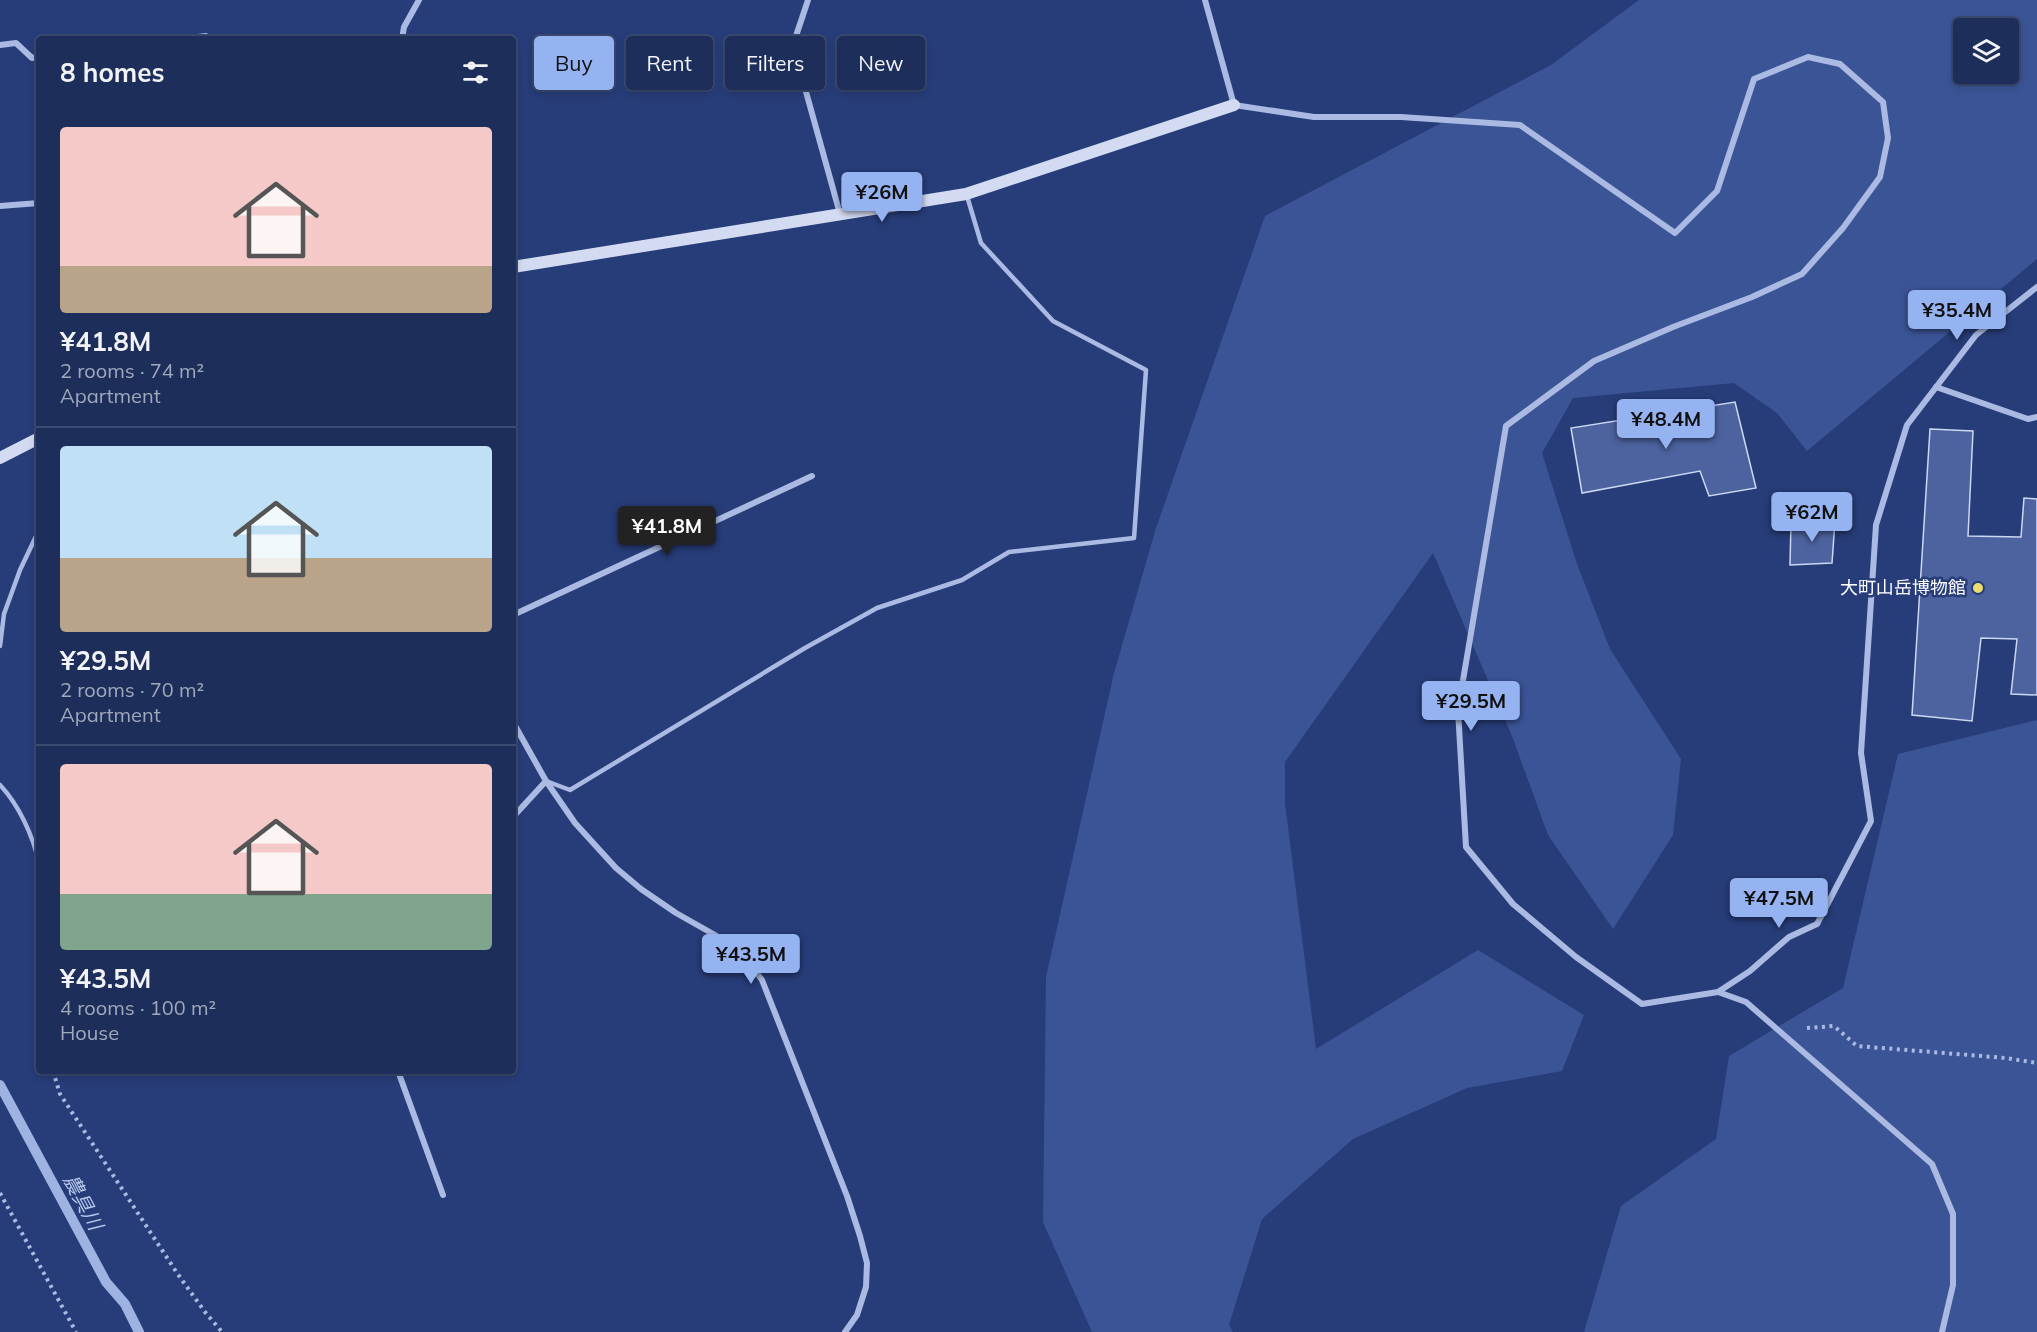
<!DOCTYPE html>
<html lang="en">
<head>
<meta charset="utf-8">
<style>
  :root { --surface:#1d2e5b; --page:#253661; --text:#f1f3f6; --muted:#a0a8bb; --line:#3b4a71; --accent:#95b2f1 }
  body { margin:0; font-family:Mulish,"Noto Sans JP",sans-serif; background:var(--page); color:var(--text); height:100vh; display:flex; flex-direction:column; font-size:22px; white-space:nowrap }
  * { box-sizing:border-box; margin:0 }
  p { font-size:20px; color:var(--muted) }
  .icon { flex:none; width:33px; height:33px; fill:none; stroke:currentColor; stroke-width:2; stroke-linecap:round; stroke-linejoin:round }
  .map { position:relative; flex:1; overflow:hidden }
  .side { position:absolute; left:36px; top:36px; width:480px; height:1038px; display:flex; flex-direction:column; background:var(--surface); border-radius:6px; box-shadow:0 3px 9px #0003,0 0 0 2px var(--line) }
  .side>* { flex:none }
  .banner { position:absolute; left:534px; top:36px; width:570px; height:54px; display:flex; gap:12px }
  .tools { position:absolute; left:1953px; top:18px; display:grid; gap:12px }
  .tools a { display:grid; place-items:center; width:66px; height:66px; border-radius:6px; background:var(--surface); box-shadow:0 3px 9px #0003,0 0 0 2px var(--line); font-size:30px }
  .price { position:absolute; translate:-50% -51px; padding:0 14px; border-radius:6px; background:var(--accent); color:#111; font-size:20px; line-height:39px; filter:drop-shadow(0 2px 3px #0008) }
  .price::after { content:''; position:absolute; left:50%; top:36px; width:18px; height:14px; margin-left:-9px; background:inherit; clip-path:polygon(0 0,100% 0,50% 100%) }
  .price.selected { background:#222; color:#fff }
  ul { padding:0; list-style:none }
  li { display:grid; align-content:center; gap:12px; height:318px; padding:0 24px }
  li+li { border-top:2px solid var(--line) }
  li span { display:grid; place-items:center; height:186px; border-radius:6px; color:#555 }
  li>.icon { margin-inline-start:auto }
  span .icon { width:108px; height:108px; fill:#fffc; stroke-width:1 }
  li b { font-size:26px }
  h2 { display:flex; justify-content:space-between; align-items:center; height:72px; padding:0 24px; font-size:26px }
  .tag { padding:0 21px; border-radius:6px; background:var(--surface); box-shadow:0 3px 9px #0003,0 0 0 2px var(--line); font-size:21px; line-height:54px }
  .tag.selected { background:var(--accent); color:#111 }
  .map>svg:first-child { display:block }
  .green { fill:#3b5496; fill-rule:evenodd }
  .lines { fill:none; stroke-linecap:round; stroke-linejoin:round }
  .stream { stroke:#9fb3e3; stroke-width:10 }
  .building { fill:#4c63a0; stroke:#ccd7f3; stroke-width:1.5 }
  .path { stroke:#aabae3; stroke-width:4; stroke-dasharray:3 4.5; stroke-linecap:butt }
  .lane { stroke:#aabae3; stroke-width:4.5 }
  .street { stroke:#aabae3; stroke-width:6 }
  .secondary { stroke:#d3dbf3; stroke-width:12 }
  .poi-dot { fill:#ebdc70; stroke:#273d79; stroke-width:2 }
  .labels { text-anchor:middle; stroke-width:5; stroke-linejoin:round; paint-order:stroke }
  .poi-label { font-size:18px; fill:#fff; stroke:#273d79; text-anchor:end }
  .water-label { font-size:20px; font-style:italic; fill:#b5c5eb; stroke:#273d79 }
</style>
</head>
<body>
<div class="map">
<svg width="2037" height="1332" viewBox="0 0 2037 1332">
  <rect width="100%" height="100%" fill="#273d79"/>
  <g class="green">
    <path d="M1639,0H2037V259L1807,451L1777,413L1734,383L1573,398L1542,453L1577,564L1610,649L1681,759L1673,835L1613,929L1548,835L1512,736L1433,553L1285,762V803L1316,1049L1478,950L1584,1015L1562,1071L1467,1088L1353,1139L1262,1219L1229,1325L1233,1332H1092L1043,1222L1046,977L1114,673L1156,528L1265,216L1551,65ZM1964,28H2008V74H1964Z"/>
    <polygon points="2037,720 2037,1332 1584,1332 1621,1206 1716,1139 1729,1056 1843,988 1898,754"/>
  </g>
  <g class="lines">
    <polyline class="stream" points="0,1085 106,1282 125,1304 139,1332"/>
  </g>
  <g class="building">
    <polygon points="1735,402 1756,488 1709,496 1700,471 1582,493 1571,428"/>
    <polygon points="1930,429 1973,431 1968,536 2021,537 2024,498 2037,499 2037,695 2011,694 2017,639 1981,638 1972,721 1912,715"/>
    <polygon points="1835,521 1832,563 1790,565 1791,522"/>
  </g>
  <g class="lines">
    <g class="path">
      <polyline points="1807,1028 1834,1026 1857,1046 2006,1058 2037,1063"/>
      <polyline points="53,1071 60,1094 177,1273 205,1312 222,1332"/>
      <polyline points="0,1193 76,1332"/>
    </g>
    <g class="lane">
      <polyline points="0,646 4,614 20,570 39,530"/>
      <polyline points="546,781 570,790 805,648 877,608 962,580 1009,552 1134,538 1146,370 1053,321 981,243 967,196"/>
      <path d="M0,785C19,805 33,836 39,863"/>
    </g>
    <g class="street">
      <polyline points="808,0 793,45 840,214"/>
      <polyline points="1205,0 1234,105 1314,117 1401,117 1520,125 1675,233 1717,191 1754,79 1808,57 1840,64 1883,102 1888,138 1880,177 1843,228 1802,274 1752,297 1673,327 1594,361 1506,426 1458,710 1466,847 1513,904 1576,957 1642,1004 1718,992"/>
      <polyline points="181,39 206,36 205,39"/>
      <polyline points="402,39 404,27 419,0"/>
      <polyline points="0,45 16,43 32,58 39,57"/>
      <polyline points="0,206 39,203"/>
      <polyline points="1936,387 2028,419 2037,417"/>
      <polyline points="513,615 812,476"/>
      <polyline points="513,722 546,781 575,823 616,868 641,889 676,913 738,948 762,980 847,1196 860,1236 867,1263 866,1287 857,1315 845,1332"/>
      <polyline points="513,817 546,781"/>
      <polyline points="398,1071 443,1195"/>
      <polyline points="1942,1332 1953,1285 1953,1214 1932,1164 1746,1002 1718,992 1750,971 1789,937 1817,924 1871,821 1861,753 1876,525 1907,425 1976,335 2037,287"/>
    </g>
    <g class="secondary">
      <polyline points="513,267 966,194 1234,105"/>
      <polyline points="0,458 39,438"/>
    </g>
  </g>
  <circle class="poi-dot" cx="1978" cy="588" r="6"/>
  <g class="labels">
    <g class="poi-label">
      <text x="1966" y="594">大町山岳博物館</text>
    </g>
    <g class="water-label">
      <text transform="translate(83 1202) rotate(62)" y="7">農具川</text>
    </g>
  </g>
</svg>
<div class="tools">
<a><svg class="icon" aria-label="layers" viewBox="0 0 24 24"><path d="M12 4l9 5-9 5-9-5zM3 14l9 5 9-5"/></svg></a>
</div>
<b class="price" style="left:882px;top:223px">¥26M</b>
<b class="price" style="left:1957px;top:341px">¥35.4M</b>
<b class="price" style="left:1666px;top:450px">¥48.4M</b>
<b class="price" style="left:1812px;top:543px">¥62M</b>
<b class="price selected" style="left:667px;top:557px">¥41.8M</b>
<b class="price" style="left:1471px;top:732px">¥29.5M</b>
<b class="price" style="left:1779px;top:929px">¥47.5M</b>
<b class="price" style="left:751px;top:985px">¥43.5M</b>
<div class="banner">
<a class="tag selected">Buy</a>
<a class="tag">Rent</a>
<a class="tag">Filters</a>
<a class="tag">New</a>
</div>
<section class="side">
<h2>8 homes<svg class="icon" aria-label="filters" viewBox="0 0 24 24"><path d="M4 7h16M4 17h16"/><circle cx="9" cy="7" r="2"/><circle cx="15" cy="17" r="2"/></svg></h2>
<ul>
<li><span style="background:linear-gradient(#f6c9c9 75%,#b9a48a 0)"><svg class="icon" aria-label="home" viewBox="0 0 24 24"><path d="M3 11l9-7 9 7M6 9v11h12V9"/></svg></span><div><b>¥41.8M</b><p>2 rooms · 74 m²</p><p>Apartment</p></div></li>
<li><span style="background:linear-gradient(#bfe0f5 60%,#b9a48a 0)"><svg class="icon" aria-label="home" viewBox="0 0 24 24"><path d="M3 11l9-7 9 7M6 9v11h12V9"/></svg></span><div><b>¥29.5M</b><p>2 rooms · 70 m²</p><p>Apartment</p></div></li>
<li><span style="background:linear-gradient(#f6c9c9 70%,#7fa58c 0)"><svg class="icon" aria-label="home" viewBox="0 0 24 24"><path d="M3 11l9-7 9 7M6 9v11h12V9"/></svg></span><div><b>¥43.5M</b><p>4 rooms · 100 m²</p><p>House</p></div></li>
</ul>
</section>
</div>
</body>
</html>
